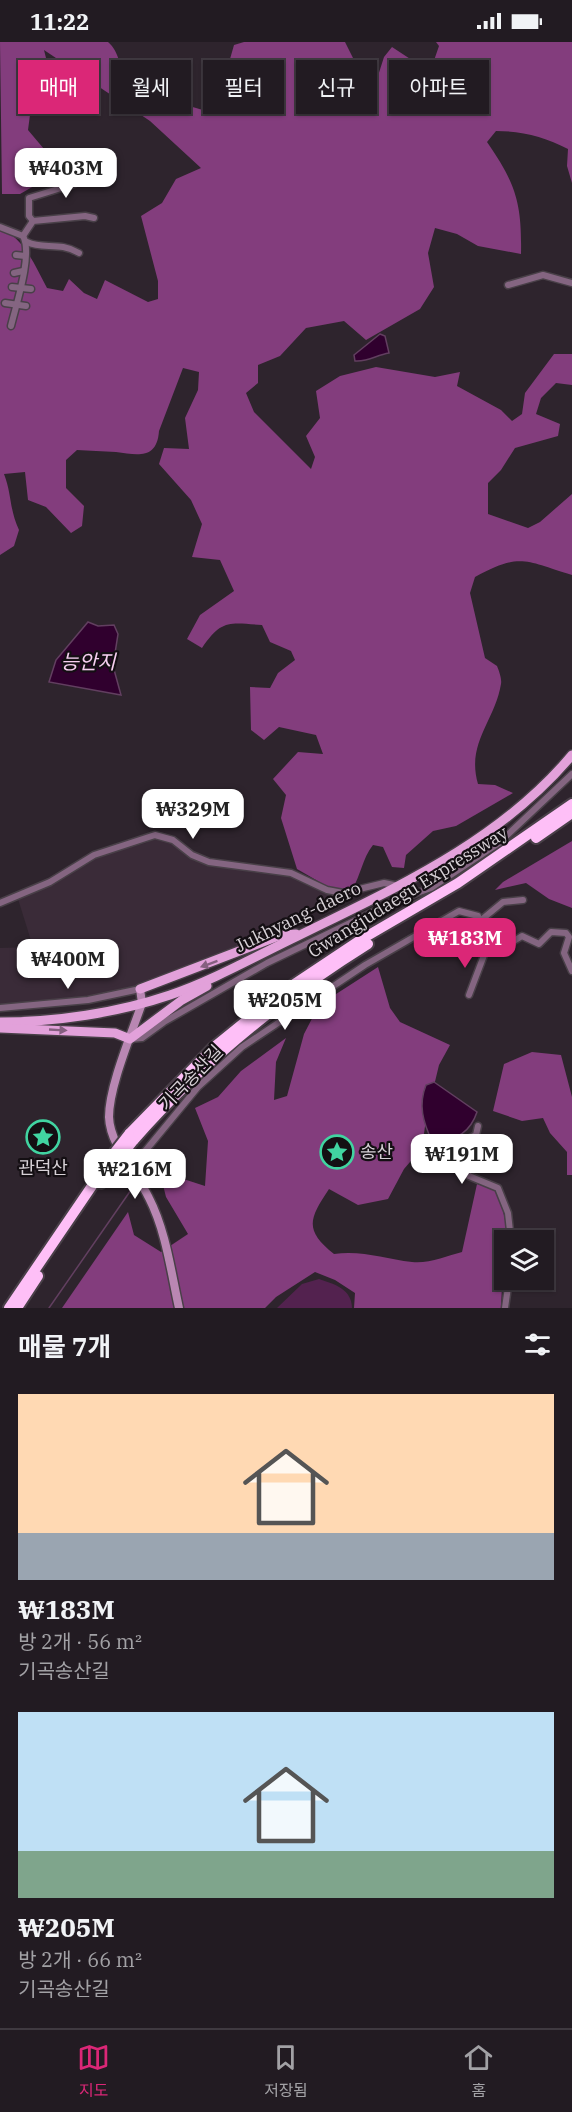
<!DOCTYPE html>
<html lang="ko">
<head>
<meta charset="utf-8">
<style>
  :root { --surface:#221b22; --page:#2a242a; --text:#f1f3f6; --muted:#a2a1a5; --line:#3f3940; --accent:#db2777 }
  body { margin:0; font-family:"IBM Plex Serif","Noto Sans KR",serif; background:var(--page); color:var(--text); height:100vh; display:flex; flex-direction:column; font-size:22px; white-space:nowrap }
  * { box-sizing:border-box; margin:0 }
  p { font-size:20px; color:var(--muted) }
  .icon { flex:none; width:33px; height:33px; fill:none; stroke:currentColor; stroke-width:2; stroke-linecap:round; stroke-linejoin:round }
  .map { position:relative; height:1266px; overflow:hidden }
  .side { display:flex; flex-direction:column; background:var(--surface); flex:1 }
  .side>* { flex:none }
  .guide { position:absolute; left:18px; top:18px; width:537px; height:54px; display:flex; gap:12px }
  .tools { position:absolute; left:494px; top:1188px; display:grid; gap:12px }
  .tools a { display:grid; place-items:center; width:60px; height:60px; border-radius:0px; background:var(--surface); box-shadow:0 2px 4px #0004,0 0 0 2px var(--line); font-size:30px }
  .price { position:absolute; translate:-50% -51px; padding:0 14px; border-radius:12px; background:#fff; color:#222; font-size:20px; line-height:39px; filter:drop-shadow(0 2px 3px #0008) }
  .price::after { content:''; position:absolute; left:50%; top:36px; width:18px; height:14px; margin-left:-9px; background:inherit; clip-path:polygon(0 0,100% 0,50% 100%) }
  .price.active { background:var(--accent); color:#fff }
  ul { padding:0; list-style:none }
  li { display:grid; align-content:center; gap:12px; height:318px; padding:0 18px }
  li span { display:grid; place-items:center; height:186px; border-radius:0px; color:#555 }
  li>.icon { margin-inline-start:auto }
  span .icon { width:108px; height:108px; fill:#fffc; stroke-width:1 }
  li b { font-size:26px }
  h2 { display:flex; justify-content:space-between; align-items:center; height:72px; padding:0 18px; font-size:26px }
  .chip { padding:0 21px; border-radius:0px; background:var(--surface); box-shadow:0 2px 4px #0004,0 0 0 2px var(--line); font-size:21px; line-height:54px }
  .chip.active { background:var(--accent); color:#fff }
  .status { display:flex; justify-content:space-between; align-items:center; height:42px; padding:0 30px; background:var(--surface); direction:ltr }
  .status svg { height:16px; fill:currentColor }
  .tabs { display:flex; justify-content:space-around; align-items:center; height:84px; border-top:2px solid var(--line); background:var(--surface); font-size:16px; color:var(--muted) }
  .tabs a { display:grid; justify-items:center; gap:3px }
  .tabs .active { color:var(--accent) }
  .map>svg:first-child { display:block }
  .built { fill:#3a2b38 }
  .green { fill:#53224f }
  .forest { fill:#833d7d }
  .water { fill:#30002e; stroke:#623f60; stroke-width:1.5 }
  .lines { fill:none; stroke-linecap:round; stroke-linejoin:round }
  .stream { stroke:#623f60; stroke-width:1.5 }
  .street-casing { stroke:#494048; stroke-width:9 }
  .secondary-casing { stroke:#494048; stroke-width:11 }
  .primary-casing { stroke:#494048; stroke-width:12 }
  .highway-casing { stroke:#494048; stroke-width:14 }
  .street { stroke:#846581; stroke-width:6 }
  .secondary { stroke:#b987b3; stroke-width:8 }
  .primary { stroke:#e2a1da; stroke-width:9 }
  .highway { stroke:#febff7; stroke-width:10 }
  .highway-bridge-casing { stroke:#494048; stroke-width:14; stroke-linecap:butt }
  .highway-bridge { stroke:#febff7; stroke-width:10 }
  .oneway { fill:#855f80 }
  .labels { text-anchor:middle; stroke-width:4.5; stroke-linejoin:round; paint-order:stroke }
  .street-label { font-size:18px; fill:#d7d1d6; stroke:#140f13 }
  .poi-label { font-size:18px; fill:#d7d1d6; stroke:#140f13; text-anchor:start }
  .water-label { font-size:20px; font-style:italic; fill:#f7cff1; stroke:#140f13 }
</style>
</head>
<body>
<div class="status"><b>11:22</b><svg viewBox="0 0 49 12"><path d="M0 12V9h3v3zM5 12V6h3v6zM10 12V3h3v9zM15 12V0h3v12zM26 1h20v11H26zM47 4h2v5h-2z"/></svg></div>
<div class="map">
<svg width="572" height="1266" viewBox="0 0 572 1266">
  <rect width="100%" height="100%" fill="#2e242d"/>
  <polygon class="built" points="155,795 165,796 209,822 291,833 345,857 158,940 110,952 0,964 0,906 33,905 18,857 50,844 94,815 146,801"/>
  <path class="green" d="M319,1237C334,1242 352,1247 352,1266H277L302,1242Z"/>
  <g class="forest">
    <path d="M0,0H108C120,10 119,27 128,38C139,51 186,63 203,68L222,45L234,3L244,0H345L359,28L376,40L384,15L392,5L430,30L439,4L436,0H572V141L567,124L568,107C545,95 522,89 496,89L487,100C516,142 522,161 521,212L478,204L457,192L435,186L428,211L434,245L420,267L366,298L344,279L306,286L280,314L258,323V341L246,351L254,370L311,427L315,415L306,394L320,376L316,349L340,334L376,325L435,335L460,330L457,344L501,368L512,379L522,372L525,351L554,312H572V343L556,341L541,356L536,372L560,382L558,394L515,406L501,428L488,441V472L528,486L540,480L572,452V533C526,519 520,510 475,535L470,551L485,616L497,624C499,629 502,637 501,642C495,679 466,701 478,742L495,743L513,751L456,784L433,789L406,813L404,826L392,825L383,805L373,803C362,817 361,833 352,848L330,846L297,827L281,776L286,753L273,737L298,710L323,712L316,693L279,685L264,698L251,688L250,645L270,646L278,631L295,618L291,609L270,600L262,583C229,581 222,577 202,606L187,597L200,573L234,549L220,518L192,515L202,482L191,458L159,422L164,406L189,407L185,376L198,348L199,330L183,326L159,389C157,418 137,413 116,410C103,409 89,409 77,408L66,418V446L84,464L82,484L71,491L46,465L28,458L25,430L4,432C12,453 9,466 19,488L14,504L0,513V186C25,197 35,224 47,246L63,249L69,237L84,251L97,257L105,238L148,260L158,257V239L141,174L162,161L176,137L201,126L150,79L44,8L48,24L35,35L28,88L44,107L46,122L34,144L20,152H2Z"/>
    <polygon points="572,799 572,866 549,857 526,841 495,848 503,840"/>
    <path d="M378,925L390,966L400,980L450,1003L439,1023L426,1077L422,1106L404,1127L388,1157L358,1163L329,1147C309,1177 304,1188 334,1212C362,1208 385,1217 412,1220C428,1222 447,1214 462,1210L477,1142L499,1149L507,1188L506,1198H504L501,1266H354L355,1251L335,1238L315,1230L276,1255L265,1266H62L128,1170L134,1193L161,1210L188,1192L166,1155L161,1135L171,1133L205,1144L208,1099L195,1066L218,1055L241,1029L286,996L276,1020L274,1058L287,1054L304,992L319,963Z"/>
    <polygon points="532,1010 561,1013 572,1055 572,1133 567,1133 567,1110 550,1091 543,1076 522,1079 493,1069 504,1022"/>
  </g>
  <g class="water">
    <path d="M380,292L385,294L389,311C376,313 369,320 355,319L354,313Z"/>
    <polygon points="88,580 98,584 114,583 118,592 113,624 121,653 49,640 56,618"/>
    <path d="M434,1040L477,1070C470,1091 454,1100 432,1099C423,1080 418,1063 426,1043Z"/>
  </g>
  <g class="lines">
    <g class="stream">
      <polyline points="147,1137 164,1123"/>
      <polyline points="49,1266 131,1148"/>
    </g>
    <g class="street-casing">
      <g id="street">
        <polyline points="33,179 29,174 29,156 74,142 75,135"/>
        <polyline points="0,185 23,194"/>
        <polyline points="23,194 33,179 85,174 94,176"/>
        <path d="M27,200C43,208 59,199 79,211"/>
        <polyline points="16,213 25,214"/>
        <polyline points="14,231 23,229"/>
        <polyline points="508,243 543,233 572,241"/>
        <polyline points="12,245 31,247"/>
        <polyline points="5,261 26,264"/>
        <path d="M11,284C16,263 33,212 23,194"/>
        <polyline points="0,861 50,840 94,813 155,793 173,798 192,813 209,820 291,831 327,848 343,851 384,841 399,844"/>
        <polyline points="480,879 503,860 523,858"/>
        <polyline points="469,953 486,908"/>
        <polyline points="0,966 88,958 140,947"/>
        <polyline points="130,997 142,996 164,980 267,921 400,857 431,846 499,801 572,732"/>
        <polyline points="478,1084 476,1093 460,1101 459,1112 469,1134 498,1146 508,1171 511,1198"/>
        <polyline points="132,1125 198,1045 242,1005 365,923 459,869 478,874 486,908 497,902 509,902 522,894 539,902 551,890 566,891 569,895 564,911 572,929"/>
        <polyline points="505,1266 509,1238"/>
      </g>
    </g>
    <g class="secondary-casing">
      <path id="secondary" d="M140,947L142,961C132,991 109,1044 109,1075C110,1104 137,1131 149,1156C166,1189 171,1230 179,1266"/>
    </g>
    <g class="primary-casing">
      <g id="primary">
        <polyline points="140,947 281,893 296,892"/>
        <path d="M0,980C56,980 117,971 170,953C214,938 256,914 298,894C397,845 499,800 572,713"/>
        <polyline points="0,986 115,991 130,997 182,958 207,944"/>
      </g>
    </g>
    <g class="highway-casing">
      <g id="highway">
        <polyline points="536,796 572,771"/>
        <polyline points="129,1092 213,1006 278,953 362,897 458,841 572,762"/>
        <path d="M133,1099C201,1021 280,957 368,902"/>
        <polyline points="101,1141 118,1118"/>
        <polyline points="9,1266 115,1110"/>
        <polyline points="17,1266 38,1234"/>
      </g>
    </g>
    <use href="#street" class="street"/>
    <use href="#secondary" class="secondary"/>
    <use href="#primary" class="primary"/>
    <use href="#highway" class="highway"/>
    <g class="highway-bridge-casing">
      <g id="highway-bridge">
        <polyline points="115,1110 129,1092"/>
        <polyline points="118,1118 133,1099"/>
      </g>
    </g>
    <use href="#highway-bridge" class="highway-bridge"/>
  </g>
  <defs><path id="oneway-solid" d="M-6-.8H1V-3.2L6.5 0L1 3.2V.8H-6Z" transform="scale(1.5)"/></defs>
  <g class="oneway">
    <use href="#oneway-solid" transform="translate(209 922) rotate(160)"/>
    <use href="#oneway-solid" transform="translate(58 988) rotate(3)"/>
  </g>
  <defs>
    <g id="sight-ring" transform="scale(1.725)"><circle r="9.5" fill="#140f13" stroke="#41d4a1" stroke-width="1.5"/><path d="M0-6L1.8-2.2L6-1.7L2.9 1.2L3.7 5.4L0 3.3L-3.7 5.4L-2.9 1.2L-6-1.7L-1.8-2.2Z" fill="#41d4a1"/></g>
  </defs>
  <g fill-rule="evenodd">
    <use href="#sight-ring" x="43" y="1095"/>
    <use href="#sight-ring" x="337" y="1110"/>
  </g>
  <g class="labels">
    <g class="street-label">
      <text transform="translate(408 850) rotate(-32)" y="6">Gwangjudaegu Expressway</text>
      <text transform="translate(298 875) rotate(-26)" y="6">Jukhyang-daero</text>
      <text transform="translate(191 1036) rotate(-46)" y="6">기곡송산길</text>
    </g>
    <g class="poi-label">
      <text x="360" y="1116">송산</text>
      <text x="43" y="1132" text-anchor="middle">관덕산</text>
    </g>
    <g class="water-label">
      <text x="88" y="627">능안지</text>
    </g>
  </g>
</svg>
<div class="tools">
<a><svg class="icon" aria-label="layers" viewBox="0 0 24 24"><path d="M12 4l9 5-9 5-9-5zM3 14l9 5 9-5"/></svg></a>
</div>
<b class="price" style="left:66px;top:157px">₩403M</b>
<b class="price" style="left:193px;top:798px">₩329M</b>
<b class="price active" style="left:465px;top:927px">₩183M</b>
<b class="price" style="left:68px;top:948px">₩400M</b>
<b class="price" style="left:285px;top:989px">₩205M</b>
<b class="price" style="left:462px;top:1143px">₩191M</b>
<b class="price" style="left:135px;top:1158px">₩216M</b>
<div class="guide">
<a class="chip active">매매</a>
<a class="chip">월세</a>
<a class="chip">필터</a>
<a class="chip">신규</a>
<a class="chip">아파트</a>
</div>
</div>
<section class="side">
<h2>매물 7개<svg class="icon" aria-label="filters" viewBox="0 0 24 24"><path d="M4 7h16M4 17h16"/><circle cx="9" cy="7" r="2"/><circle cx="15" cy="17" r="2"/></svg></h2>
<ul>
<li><span style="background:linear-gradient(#ffd9b3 75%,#9aa5b1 0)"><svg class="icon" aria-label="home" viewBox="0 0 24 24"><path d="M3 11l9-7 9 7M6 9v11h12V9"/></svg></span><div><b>₩183M</b><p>방 2개 · 56 m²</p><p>기곡송산길</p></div></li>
<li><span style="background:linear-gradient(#bfe0f5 75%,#7fa58c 0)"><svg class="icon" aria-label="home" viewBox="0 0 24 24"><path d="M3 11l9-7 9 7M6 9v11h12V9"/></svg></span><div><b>₩205M</b><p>방 2개 · 66 m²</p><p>기곡송산길</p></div></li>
</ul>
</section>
<nav class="tabs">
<a class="active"><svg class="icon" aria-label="map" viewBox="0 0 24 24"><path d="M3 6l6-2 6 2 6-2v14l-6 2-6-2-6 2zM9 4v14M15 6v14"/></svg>지도</a>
<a><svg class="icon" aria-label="saved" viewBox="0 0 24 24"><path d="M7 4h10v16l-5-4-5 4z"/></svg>저장됨</a>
<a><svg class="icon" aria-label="home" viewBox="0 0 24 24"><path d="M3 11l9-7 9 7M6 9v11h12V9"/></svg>홈</a>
</nav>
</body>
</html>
